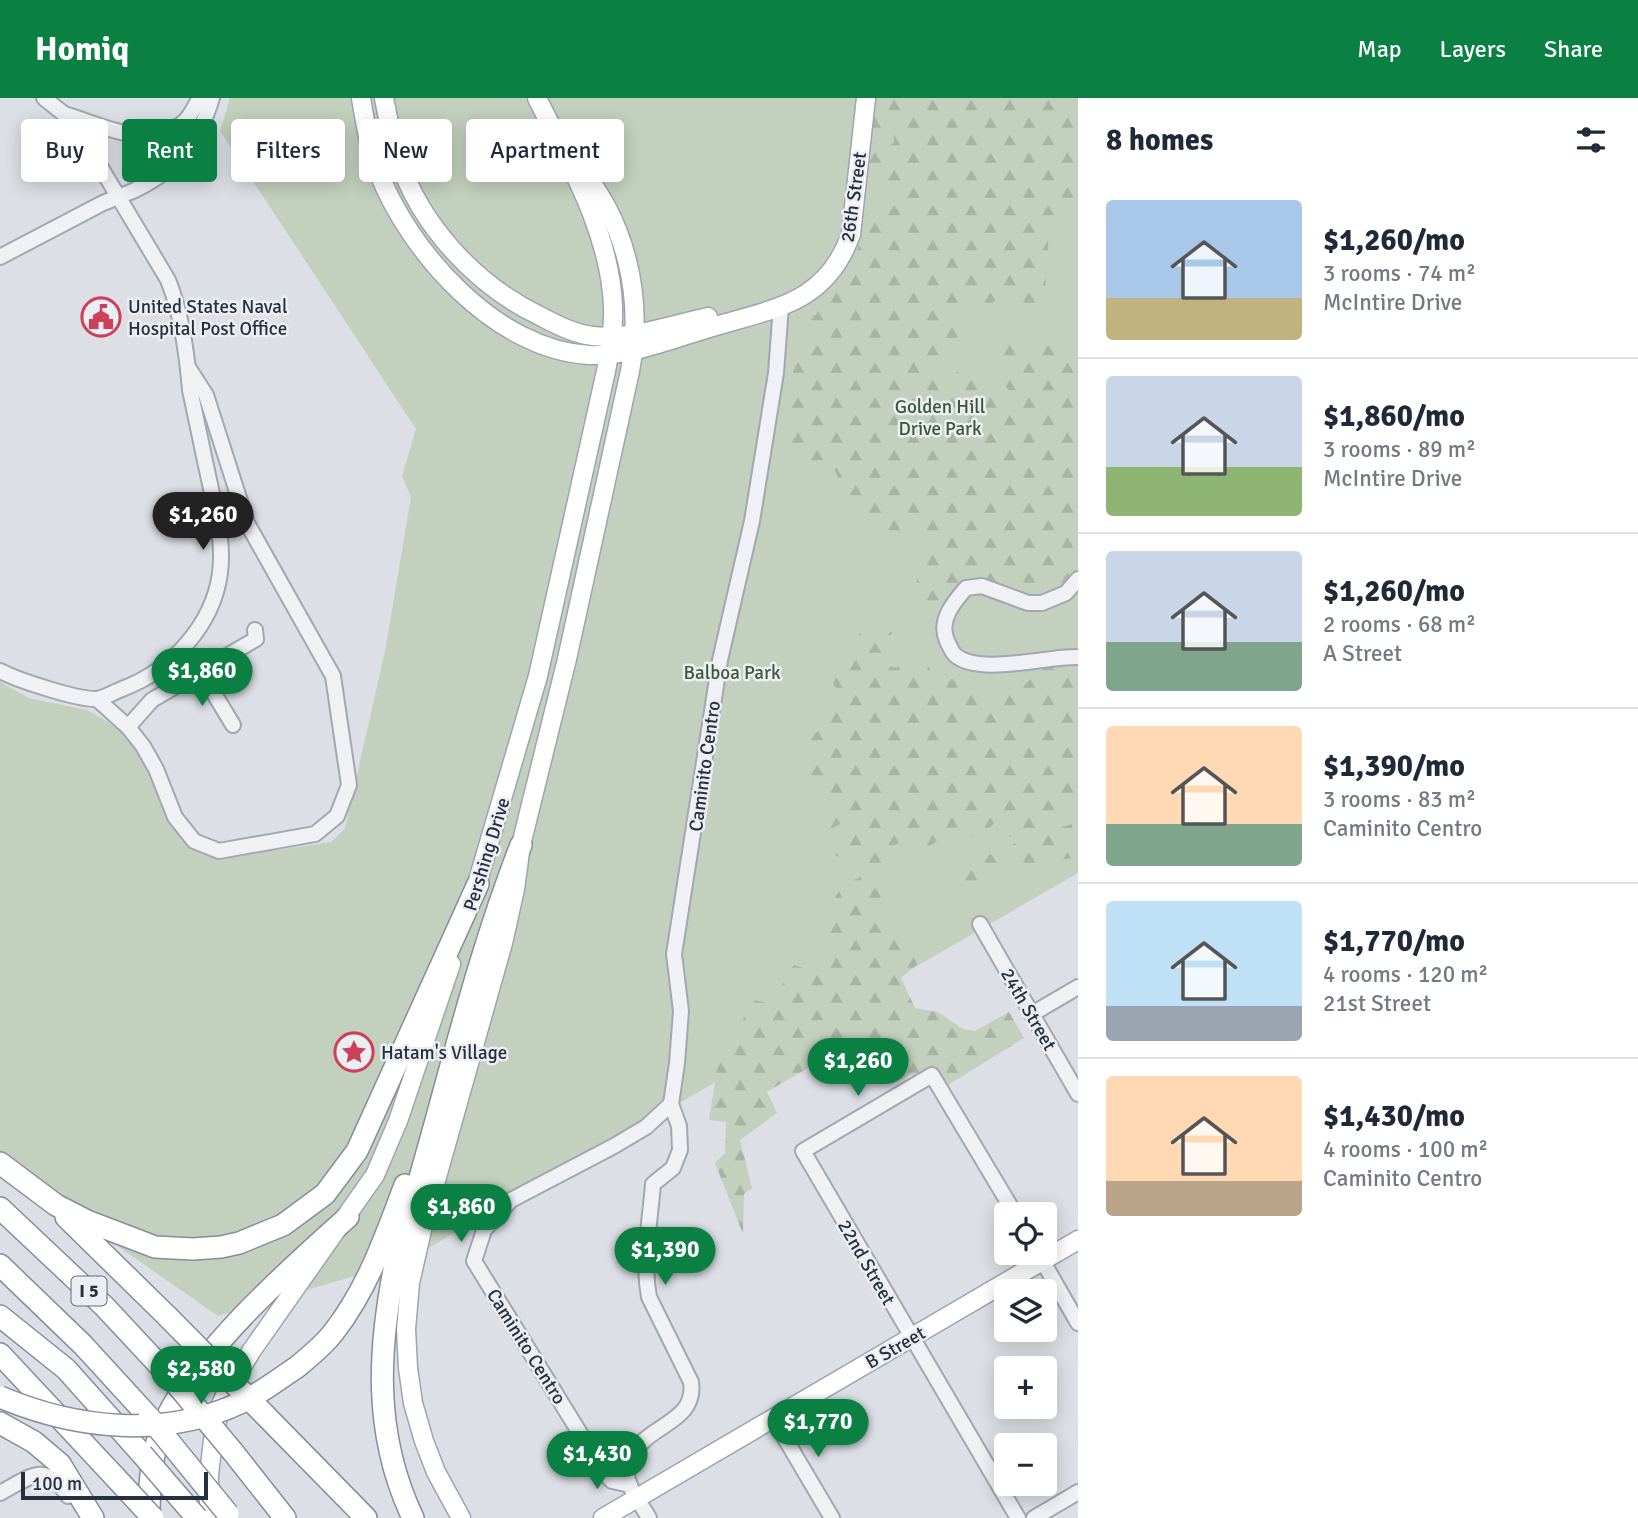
<!DOCTYPE html>
<html lang="en">
<head>
<meta charset="utf-8">
<style>
  :root { --surface:#fff; --page:#f6f6f7; --text:#1f2937; --muted:#747a83; --line:#e0e1e3; --accent:#0b8043 }
  body { margin:0; font-family:Signika,sans-serif; background:var(--page); color:var(--text); height:100vh; display:flex; flex-direction:column; font-size:26px; white-space:nowrap }
  * { box-sizing:border-box; margin:0 }
  p { font-size:23px; color:var(--muted) }
  .icon { flex:none; width:38px; height:38px; fill:none; stroke:currentColor; stroke-width:2; stroke-linecap:round; stroke-linejoin:round }
  .map { position:relative; flex:1; overflow:hidden }
  .panel { display:flex; flex-direction:column; background:var(--surface); width:560px }
  .panel>* { flex:none }
  .banner { position:absolute; left:21px; top:21px; width:665px; height:63px; display:flex; gap:14px }
  .controls { position:absolute; left:994px; top:1104px; display:grid; gap:14px }
  .controls a { display:grid; place-items:center; width:63px; height:63px; border-radius:7px; background:var(--surface); box-shadow:0 4px 18px #0003; font-size:35px }
  .scale { position:absolute; left:21px; bottom:18px; width:187px; box-sizing:border-box; padding-left:7px; border:4px solid #262f3d; border-top:0; font-size:19px; line-height:24px; white-space:nowrap; color:#262f3d; -webkit-text-stroke:5px #ebeff4; paint-order:stroke }
  .price { position:absolute; translate:-50% -60px; padding:0 16px; border-radius:24px; background:var(--accent); color:#fff; font-size:23px; line-height:46px; filter:drop-shadow(0 2px 4px #0008) }
  .price::after { content:''; position:absolute; left:50%; top:42px; width:21px; height:16px; margin-left:-10px; background:inherit; clip-path:polygon(0 0,100% 0,50% 100%) }
  .price.current { background:#222; color:#fff }
  ul { padding:0; list-style:none }
  li { display:flex; align-items:center; gap:21px; height:175px; padding:0 28px }
  li+li { border-top:2px solid var(--line) }
  li span { display:grid; place-items:center; flex:none; width:196px; height:140px; border-radius:7px; color:#555 }
  li>.icon { margin-inline-start:auto }
  span .icon { width:84px; height:84px; fill:#fffc; stroke-width:1 }
  li b { font-size:30px }
  h2 { display:flex; justify-content:space-between; align-items:center; height:84px; padding:0 28px; font-size:30px }
  .chip { padding:0 24px; border-radius:7px; background:var(--surface); box-shadow:0 4px 18px #0003; font-size:24px; line-height:63px }
  .chip.current { background:var(--accent); color:#fff }
  header { display:flex; align-items:center; gap:42px; box-sizing:border-box; height:98px; padding:0 35px; background:var(--accent); color:#fff }
  header strong { font-size:33px }
  nav { display:flex; gap:38px; margin-inline-start:auto; font-size:24px }
  main { display:flex; flex:1; min-height:0 }
  .map>svg:first-child { display:block }
  .green { fill:#c3d0bd }
  .forest { fill:url(#forest-firs) }
  .lines { fill:none; stroke-linecap:round; stroke-linejoin:round }
  .minor-casing { stroke:#a2a7b0; stroke-width:18 }
  .major-casing { stroke:#9ca5b2; stroke-width:21 }
  .highway-casing { stroke:#848e9d; stroke-width:24 }
  .minor { stroke:#eff1f5; stroke-width:14 }
  .major { stroke:#fff; stroke-width:18 }
  .highway { stroke:#fff; stroke-width:21 }
  .highway-bridge-casing { stroke:#848e9d; stroke-width:24; stroke-linecap:butt }
  .highway-bridge { stroke:#fff; stroke-width:21 }
  .labels { text-anchor:middle; stroke-width:5; stroke-linejoin:round; paint-order:stroke }
  .shield { fill:#ebeff4; stroke:#616974; stroke-width:2 }
  .shield-label { font-size:18px; font-weight:bold; fill:#262f3d }
  .street-label { font-size:19px; fill:#262f3d; stroke:#ebeff4 }
  .poi-label { font-size:19px; fill:#262f3d; stroke:#ebeff4; text-anchor:start }
  .park-label { font-size:19px; fill:#3b5833; stroke:#ebeff4 }
</style>
</head>
<body>
<header>
<strong>Homiq</strong>
<nav><a>Map</a><a>Layers</a><a>Share</a></nav>
</header>
<main>
<div class="map">
<svg width="1078" height="1420" viewBox="0 0 1078 1420">
  <defs>
    <pattern id="forest-firs" width="22" height="20" patternUnits="userSpaceOnUse" patternTransform="scale(1.75)"><rect width="22" height="20" fill="#c3d0bd"/><path d="M5 1l3.5 6h-7zM16 11l3.5 6h-7z" fill="#a7b3a3"/></pattern>
  </defs>
  <rect width="100%" height="100%" fill="#dce0e6"/>
  <polygon class="green" points="230,0 1078,0 1078,775 406,1163 218,1218 0,1066 0,584 29,600 87,612 105,622 123,635 139,654 169,723 190,751 230,759 331,744 345,730 385,553 411,399 402,378 416,331 220,33"/>
  <g class="forest">
    <path d="M884,0H1078V112L1072,113L1049,130L1046,183L1042,208L1026,213L1028,220L1024,224L1013,214L1022,194L1006,195L980,213L965,210L958,216L961,229L943,280L978,265V276L990,277L993,287L1014,313L1019,298C1001,293 997,269 991,253L998,245L1078,249V466C1072,474 1064,486 1056,491C1034,505 1015,488 993,483C987,481 977,482 971,483C950,488 948,510 931,518L919,510C914,481 918,464 926,436H872L868,403L847,401L833,368L806,365L786,354L795,253L811,236L803,229L807,219L816,217C823,201 835,195 844,181C853,168 858,153 861,138L867,135L863,123L873,112L887,106L890,92L879,71L875,73L864,69L866,57L871,52L881,54L894,44V32L878,41L872,38L874,17L886,4Z"/>
    <path d="M881,522L892,535L877,562L895,570L923,557L931,574L945,583L958,579L966,573L977,579L970,595L985,602L1016,596L1043,568L1070,564L1069,572H1078V587L1063,611L1078,614V706L1074,712L1059,718L1055,731L1072,726L1073,760L1049,764L1032,783L1013,771L980,789H965L961,773L972,760L991,756L996,763L1018,742L1004,736L1013,726L1003,717L982,737L968,738L958,728L922,754L905,743L891,748L897,760L879,793L883,801L886,822L909,820L907,832L901,837L926,846L927,858L901,880L915,910L938,914L963,931L975,933L1009,914L1024,940L943,990L931,983L910,977L896,984L881,956L868,959L842,950L767,994L777,1015L740,1042L752,1090L744,1096L743,1136L715,1065L725,1055L726,1024L709,1022L719,958L742,931L746,901L776,906L787,873L794,867L813,873L821,863L825,845V825L832,805L842,787L859,780L865,749L847,760L835,758L847,736L850,721L833,730L825,728L832,701L801,666L813,636L829,627L838,598L832,582C846,562 854,542 869,523Z"/>
  </g>
  <g class="lines">
    <g class="minor-casing">
      <g id="minor">
        <path d="M64,16C100,26 151,55 185,23C192,16 195,7 200,0"/>
        <path d="M0,159C34,141 67,124 101,106C112,101 124,97 135,92C179,70 198,46 212,0"/>
        <path d="M1078,481L1066,495L1042,505H1028L982,488L966,490C953,505 938,523 947,543C949,547 952,554 955,557C979,578 1047,558 1078,559"/>
        <path d="M0,573C17,582 78,602 97,601C104,600 114,594 122,591C170,573 213,528 220,475C224,445 216,416 210,386C203,355 197,324 190,292C187,256 182,216 168,182L88,48L64,16L44,0"/>
        <polyline points="201,574 233,627"/>
        <polyline points="97,601 128,629 143,648 156,671 175,719 194,743 219,753 315,736 337,718 349,687 333,578 247,425 206,297 188,269"/>
        <polyline points="128,629 152,602 256,541 255,532"/>
        <polyline points="980,826 1078,996"/>
        <polyline points="1032,916 1078,889"/>
        <polyline points="1015,1116 932,977 803,1053 1018,1420"/>
        <polyline points="1038,1155 1078,1225"/>
        <polyline points="773,1320 832,1420"/>
        <polyline points="630,1387 612,1383 605,1376 474,1163 484,1132 511,1102 614,1048 646,1029 671,1006"/>
        <path d="M0,1395C30,1379 46,1362 68,1398"/>
        <path d="M649,1420C642,1407 628,1391 627,1376C626,1371 629,1365 631,1360C645,1326 697,1326 691,1284L649,1199C642,1162 650,1124 653,1086L673,1070L680,1052L679,1028L671,1006L677,965L681,913L674,856L720,562L752,423L776,275L781,208"/>
        <polyline points="1034,1420 1078,1394"/>
      </g>
    </g>
    <g class="major-casing">
      <g id="major">
        <path d="M361,0C365,24 369,49 378,73C409,154 496,252 589,257C633,259 681,237 723,226C782,209 828,201 851,136L866,0"/>
        <path d="M384,0C388,21 392,42 399,62C421,128 476,187 538,217C555,226 574,236 593,238C631,242 671,227 708,219"/>
        <path d="M474,796L538,578L606,273C610,252 614,230 613,208C610,134 569,65 537,0"/>
        <polyline points="209,1420 209,1377 213,1342 220,1309 227,1293 252,1252 375,1077 398,1023 451,866"/>
        <path d="M461,1420L436,1374L424,1343L413,1305L408,1270L406,1231L410,1185L422,1132L503,845L515,791L521,747L567,561L630,273C644,198 626,120 574,63"/>
        <polyline points="603,1420 1078,1142"/>
      </g>
    </g>
    <g class="highway-casing">
      <g id="highway">
        <polyline points="0,1065 56,1107 87,1123 155,1149 193,1151 221,1149 239,1145 283,1127 325,1096 357,1053 478,786"/>
        <polyline points="0,1110 104,1208 173,1282"/>
        <polyline points="66,1119 167,1218"/>
        <polyline points="0,1167 83,1247 148,1318"/>
        <polyline points="0,1218 66,1271 142,1356"/>
        <polyline points="0,1256 115,1379"/>
        <path d="M297,1269C309,1259 323,1248 333,1235C367,1192 386,1138 405,1087"/>
        <polyline points="265,1317 366,1420"/>
        <polyline points="0,1325 34,1344 60,1366 93,1420"/>
        <polyline points="233,1354 285,1420"/>
        <path d="M149,1420C149,1387 151,1351 166,1321C201,1249 289,1172 348,1119"/>
        <path d="M413,1420C372,1334 378,1248 397,1157C440,1021 469,880 521,747"/>
      </g>
    </g>
    <use href="#minor" class="minor"/>
    <use href="#major" class="major"/>
    <use href="#highway" class="highway"/>
    <g class="highway-bridge-casing">
      <g id="highway-bridge">
        <polyline points="167,1218 265,1317"/>
        <polyline points="173,1282 233,1354"/>
        <path d="M0,1299C76,1331 165,1341 242,1304C261,1295 279,1281 297,1269"/>
        <polyline points="149,1319 228,1416"/>
        <polyline points="142,1356 197,1420"/>
        <polyline points="115,1379 153,1420"/>
      </g>
    </g>
    <use href="#highway-bridge" class="highway-bridge"/>
  </g>
  <defs>
    <g id="civic-ring" transform="scale(2.0125)"><circle r="9.5" fill="#ebeff4" stroke="#cd4058" stroke-width="1.5"/><path d="M-.6-6.5H3V-4.5H.6V-3L4-1V1h2V6H-6V1h2V-1L-.6-3ZM-1.2 2.5V6h2.4V2.5Z" fill="#cd4058"/></g>
    <g id="sight-ring" transform="scale(2.0125)"><circle r="9.5" fill="#ebeff4" stroke="#cd4058" stroke-width="1.5"/><path d="M0-6L1.8-2.2L6-1.7L2.9 1.2L3.7 5.4L0 3.3L-3.7 5.4L-2.9 1.2L-6-1.7L-1.8-2.2Z" fill="#cd4058"/></g>
  </defs>
  <g fill-rule="evenodd">
    <use href="#civic-ring" x="101" y="219"/>
    <use href="#sight-ring" x="354" y="954"/>
  </g>
  <g class="labels">
    <rect class="shield" x="71.5" y="1178.5" width="35" height="29" rx="5"/>
    <g class="shield-label">
      <text x="89" y="1199">I 5</text>
    </g>
    <g class="street-label">
      <text transform="translate(853 99) rotate(-82)" y="7">26th Street</text>
      <text transform="translate(704 668) rotate(-82)" y="7">Caminito Centro</text>
      <text transform="translate(486 756) rotate(-73)" y="7">Pershing Drive</text>
      <text transform="translate(1029 911) rotate(60)" y="7">24th Street</text>
      <text transform="translate(867 1164) rotate(60)" y="7">22nd Street</text>
      <text transform="translate(527 1248) rotate(58)" y="7">Caminito Centro</text>
      <text transform="translate(895 1249) rotate(-30)" y="7">B Street</text>
    </g>
    <g class="poi-label">
      <text x="128" y="215">United States Naval<tspan x="128" dy="22">Hospital Post Office</tspan></text>
      <text x="381" y="961">Hatam's Village</text>
    </g>
    <g class="park-label">
      <text x="940" y="315">Golden Hill<tspan x="940" dy="22">Drive Park</tspan></text>
      <text x="732" y="581">Balboa Park</text>
    </g>
  </g>
</svg>
<div class="controls">
<a><svg class="icon" aria-label="locate" viewBox="0 0 24 24"><circle cx="12" cy="12" r="6"/><path d="M12 2v4M12 18v4M2 12h4M18 12h4"/></svg></a>
<a><svg class="icon" aria-label="layers" viewBox="0 0 24 24"><path d="M12 4l9 5-9 5-9-5zM3 14l9 5 9-5"/></svg></a>
<a>+</a>
<a>−</a>
</div>
<div class="scale">100 m</div>
<b class="price current" style="left:203px;top:454px">$1,260</b>
<b class="price" style="left:202px;top:610px">$1,860</b>
<b class="price" style="left:858px;top:1000px">$1,260</b>
<b class="price" style="left:461px;top:1146px">$1,860</b>
<b class="price" style="left:665px;top:1189px">$1,390</b>
<b class="price" style="left:201px;top:1308px">$2,580</b>
<b class="price" style="left:818px;top:1361px">$1,770</b>
<b class="price" style="left:597px;top:1393px">$1,430</b>
<div class="banner">
<a class="chip">Buy</a>
<a class="chip current">Rent</a>
<a class="chip">Filters</a>
<a class="chip">New</a>
<a class="chip">Apartment</a>
</div>
</div>
<section class="panel">
<h2>8 homes<svg class="icon" aria-label="filters" viewBox="0 0 24 24"><path d="M4 7h16M4 17h16"/><circle cx="9" cy="7" r="2"/><circle cx="15" cy="17" r="2"/></svg></h2>
<ul>
<li><span style="background:linear-gradient(#a9c7e8 70%,#c2b280 0)"><svg class="icon" aria-label="home" viewBox="0 0 24 24"><path d="M3 11l9-7 9 7M6 9v11h12V9"/></svg></span><div><b>$1,260/mo</b><p>3 rooms · 74 m²</p><p>McIntire Drive</p></div></li>
<li><span style="background:linear-gradient(#c9d6e8 65%,#8fb573 0)"><svg class="icon" aria-label="home" viewBox="0 0 24 24"><path d="M3 11l9-7 9 7M6 9v11h12V9"/></svg></span><div><b>$1,860/mo</b><p>3 rooms · 89 m²</p><p>McIntire Drive</p></div></li>
<li><span style="background:linear-gradient(#c9d6e8 65%,#7fa58c 0)"><svg class="icon" aria-label="home" viewBox="0 0 24 24"><path d="M3 11l9-7 9 7M6 9v11h12V9"/></svg></span><div><b>$1,260/mo</b><p>2 rooms · 68 m²</p><p>A Street</p></div></li>
<li><span style="background:linear-gradient(#ffd9b3 70%,#7fa58c 0)"><svg class="icon" aria-label="home" viewBox="0 0 24 24"><path d="M3 11l9-7 9 7M6 9v11h12V9"/></svg></span><div><b>$1,390/mo</b><p>3 rooms · 83 m²</p><p>Caminito Centro</p></div></li>
<li><span style="background:linear-gradient(#bfe0f5 75%,#9aa5b1 0)"><svg class="icon" aria-label="home" viewBox="0 0 24 24"><path d="M3 11l9-7 9 7M6 9v11h12V9"/></svg></span><div><b>$1,770/mo</b><p>4 rooms · 120 m²</p><p>21st Street</p></div></li>
<li><span style="background:linear-gradient(#ffd9b3 75%,#b9a48a 0)"><svg class="icon" aria-label="home" viewBox="0 0 24 24"><path d="M3 11l9-7 9 7M6 9v11h12V9"/></svg></span><div><b>$1,430/mo</b><p>4 rooms · 100 m²</p><p>Caminito Centro</p></div></li>
</ul>
</section>
</main>
</body>
</html>
